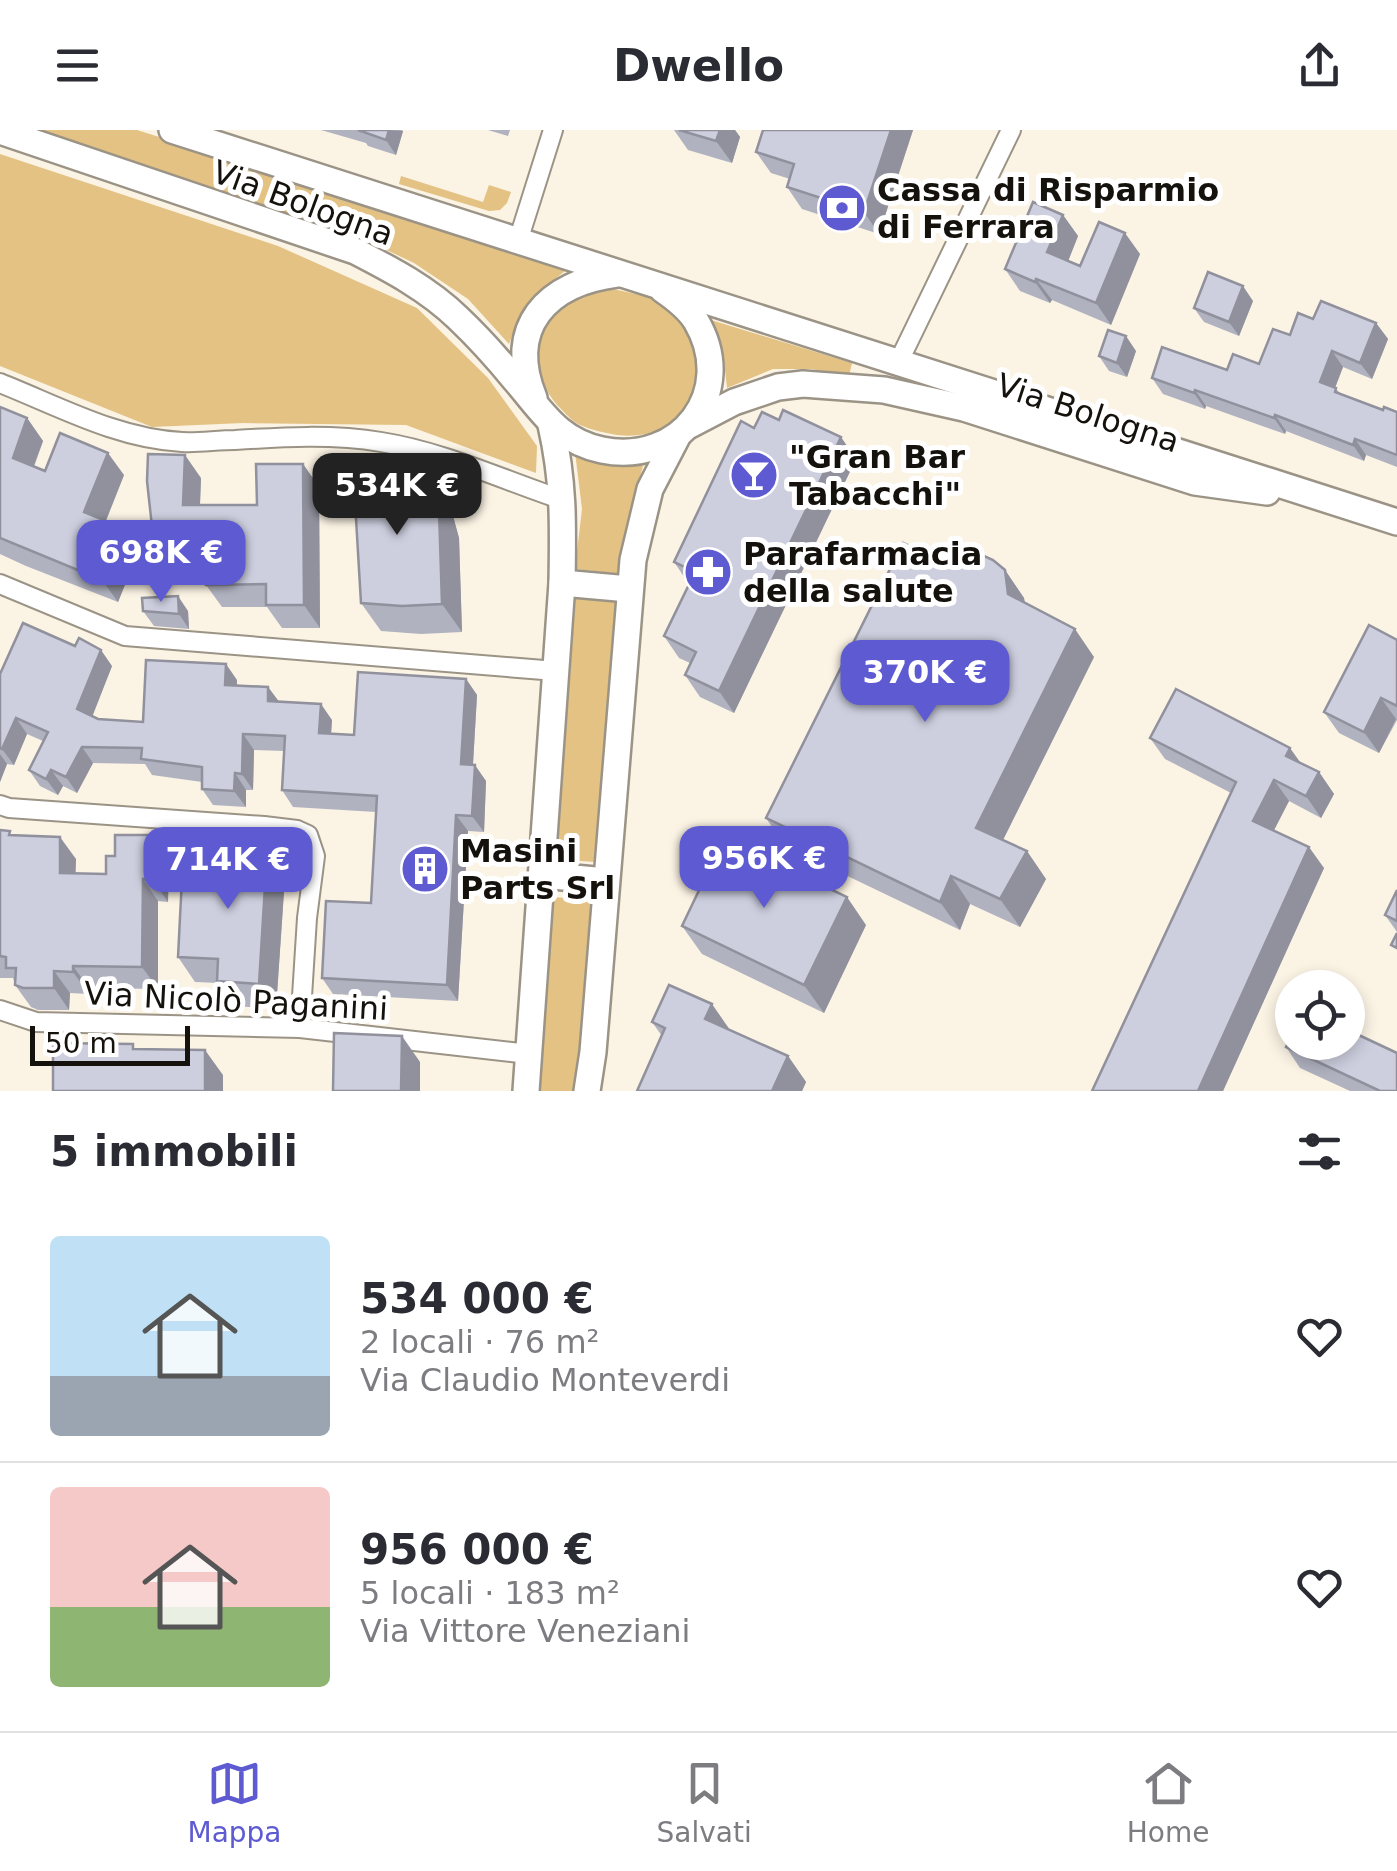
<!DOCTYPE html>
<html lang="it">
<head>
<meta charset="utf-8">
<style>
  :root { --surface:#fff; --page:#f2f2f3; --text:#2b2b33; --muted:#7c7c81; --line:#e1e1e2; --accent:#5e5ad2 }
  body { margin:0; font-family:"DejaVu Sans",sans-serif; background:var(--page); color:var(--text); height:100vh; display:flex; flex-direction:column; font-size:38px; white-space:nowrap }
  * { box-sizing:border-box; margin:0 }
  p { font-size:32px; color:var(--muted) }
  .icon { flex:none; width:55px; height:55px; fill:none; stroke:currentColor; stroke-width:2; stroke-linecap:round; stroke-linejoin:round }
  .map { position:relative; height:961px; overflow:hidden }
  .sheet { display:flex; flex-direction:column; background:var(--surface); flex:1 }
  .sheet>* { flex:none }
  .buttons { position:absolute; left:1275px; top:840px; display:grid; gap:20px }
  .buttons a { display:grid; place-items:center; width:90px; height:90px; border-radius:50%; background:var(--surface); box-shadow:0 5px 15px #0003; font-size:50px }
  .scale { position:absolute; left:30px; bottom:25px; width:160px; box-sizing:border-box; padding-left:10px; border:5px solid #15120d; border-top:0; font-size:28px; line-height:35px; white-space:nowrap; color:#15120d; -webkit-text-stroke:8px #fff; paint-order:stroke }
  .price { position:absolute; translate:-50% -85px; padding:0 22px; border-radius:20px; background:var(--accent); color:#fff; font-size:32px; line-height:65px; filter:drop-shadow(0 2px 5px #0008) }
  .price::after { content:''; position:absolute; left:50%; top:60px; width:30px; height:22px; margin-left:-15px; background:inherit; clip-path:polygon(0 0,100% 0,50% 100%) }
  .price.active { background:#222; color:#fff }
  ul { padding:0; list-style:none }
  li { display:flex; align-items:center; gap:30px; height:250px; padding:0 50px }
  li+li { border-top:2px solid var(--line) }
  li span { display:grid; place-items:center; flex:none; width:280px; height:200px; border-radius:10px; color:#555 }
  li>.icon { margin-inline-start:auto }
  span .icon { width:120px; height:120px; fill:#fffc; stroke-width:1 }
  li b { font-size:42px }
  h2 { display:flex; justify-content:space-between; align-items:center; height:120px; padding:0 50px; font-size:42px }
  header { display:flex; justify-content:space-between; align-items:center; height:130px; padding:0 50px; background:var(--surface); font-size:45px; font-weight:700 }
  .dock { display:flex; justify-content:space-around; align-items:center; height:140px; border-top:2px solid var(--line); background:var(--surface); font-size:28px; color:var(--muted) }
  .dock a { display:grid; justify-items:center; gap:5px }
  .dock .active { color:var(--accent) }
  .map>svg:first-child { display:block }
  .grass { fill:#e4c283 }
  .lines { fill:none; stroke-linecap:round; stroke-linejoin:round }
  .street-casing { stroke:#9b9486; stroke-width:22 }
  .secondary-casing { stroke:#9b9486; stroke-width:30 }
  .street { stroke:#fff; stroke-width:18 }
  .secondary { stroke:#fff; stroke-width:25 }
  .wall { fill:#b0b2c0 }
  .shaded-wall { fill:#90919c }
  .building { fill:#cdcfdf; stroke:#90919c; stroke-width:2.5 }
  .labels { text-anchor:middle; stroke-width:10; stroke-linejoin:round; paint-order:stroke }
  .poi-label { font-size:32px; font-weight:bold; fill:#15120d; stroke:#fff; text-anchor:start }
  .street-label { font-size:32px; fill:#15120d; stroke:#fff }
</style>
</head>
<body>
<header><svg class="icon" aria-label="menu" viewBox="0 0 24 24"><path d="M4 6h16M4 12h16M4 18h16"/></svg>Dwello<svg class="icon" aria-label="share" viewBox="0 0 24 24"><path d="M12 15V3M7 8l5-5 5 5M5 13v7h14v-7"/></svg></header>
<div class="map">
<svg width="1397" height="961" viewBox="0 0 1397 961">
  <rect width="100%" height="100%" fill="#fbf3e4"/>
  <g class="grass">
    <path d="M32,0H137L499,114L566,140C535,166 523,175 509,214L468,169L414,133L359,107Z"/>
    <polygon points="0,24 278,116 417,178 488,248 537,316 536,343 406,295 243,293 152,297 0,236"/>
    <polygon points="401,46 483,72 489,55 511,62 507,73 500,80 489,81 399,54"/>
    <path d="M608,158C625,162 645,164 660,173C695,196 712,243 685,279C669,301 644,308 617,305C605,303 592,300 580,295C573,292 568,286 563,281C533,253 529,208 559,179C571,166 592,163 608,158Z"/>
    <polygon points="711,190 852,233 849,246 811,239 773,239 727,258 723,222"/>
    <polygon points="575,322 619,336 643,336 630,382 622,444 575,439 582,379"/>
    <polygon points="571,468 616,471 595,732 552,729"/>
    <polygon points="553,767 594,770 579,947 576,961 540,961"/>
  </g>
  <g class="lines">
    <g class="street-casing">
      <g id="street">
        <polyline points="518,111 553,0"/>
        <polyline points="899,231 1011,0"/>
        <path d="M0,253C58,276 118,309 182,312C199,313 217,310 235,310C283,307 333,304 381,312C444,322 503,350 563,370"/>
        <polyline points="0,454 125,506 556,541"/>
        <polyline points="0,675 9,678 264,696 297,700 308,705 315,726 307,788 300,898"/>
        <polyline points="0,880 36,892 300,898 529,924"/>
      </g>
    </g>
    <g class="secondary-casing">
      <g id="secondary">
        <polyline points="172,0 1397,392"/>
        <path d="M0,1L355,121C392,140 428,159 458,188C478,207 497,228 515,250C542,281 558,311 602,320C680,336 738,262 696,191C688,178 676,169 663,160"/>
        <path d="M534,268C505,197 547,153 617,144"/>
        <polyline points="690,295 734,272 778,257 803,254 884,260 964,278 1195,352 1267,362"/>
        <polyline points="562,453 629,459"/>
        <polyline points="542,745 606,751"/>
        <path d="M526,961L562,453C563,395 564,352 551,295"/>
        <polyline points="587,961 593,922 633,430 650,359 677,307"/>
      </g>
    </g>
    <use href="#street" class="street"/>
    <use href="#secondary" class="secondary"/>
  </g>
  <g class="wall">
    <polygon points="321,0 402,0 403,1 396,25 368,16 366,13"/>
    <polygon points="488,0 510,0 508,6"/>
    <polygon points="674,0 735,0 740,7 732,33 688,20"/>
    <polygon points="913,0 879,104 802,79 787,57 790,49 771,43 756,22"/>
    <polygon points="1063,85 1078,106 1068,131 1080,136 1140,124 1111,195 1052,170 1050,173 1020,161 1005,139"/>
    <polygon points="1253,171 1239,206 1204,192 1194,178"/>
    <polygon points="1313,189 1376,193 1388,209 1372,249 1343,237 1335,258 1341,264 1383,280 1397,282 1397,337 1366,325 1364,331 1286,301 1285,304 1206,276 1205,279 1163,264 1152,248 1259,234 1290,205"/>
    <polygon points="1136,221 1127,247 1109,241 1099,226"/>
    <polygon points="0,277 27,288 43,311 34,337 45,341 124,345 106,391 139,420 118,472 26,436 0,424"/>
    <polygon points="754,298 856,329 734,583 700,567 685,545 690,533 679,528 664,506 689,454 674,432"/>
    <polygon points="303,334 319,357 320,498 282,498 267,477 222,477 206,455 206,444 171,447 155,424 201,348 200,375 257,375"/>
    <polygon points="433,358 453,386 459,408 462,502 421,504 381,501 361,473"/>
    <polygon points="934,427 1005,440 1024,468 1025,473 1094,527 1003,710 1046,749 1020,797 970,774 960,800 785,716 766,688"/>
    <polygon points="143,481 188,481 189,499 154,496"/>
    <polygon points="1397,510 1397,590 1379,623 1339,603 1324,582"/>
    <polygon points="112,536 92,586 98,589 143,592 237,550 237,555 268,557 279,572 332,590 331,604 354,605 466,549 477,565 473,635 486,651 484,702 468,701 458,871 333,864 322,848 371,773 376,682 293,677 282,660 284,621 254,620 253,660 246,660 246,677 213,675 202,659 202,652 152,645 145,634 93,633 77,663 63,656 58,665 40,656 29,640 43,611 27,604 14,635 7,634 0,652 0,544"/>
    <polygon points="1150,608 1301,633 1319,642 1334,664 1321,688 1289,671 1274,700 1324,738 1223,961 1231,663 1165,629"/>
    <polygon points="0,700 76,729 75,743 106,744 115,726 153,705 169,727 168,772 158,771 158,859 89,858 89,864 70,863 69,880 38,880 31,877 15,855 13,848 0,848"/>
    <polygon points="286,732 276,879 235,876 219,853 195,852 178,827 222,750"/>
    <polygon points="1397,760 1397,802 1385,785"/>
    <polygon points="866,795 824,883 702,824 682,796"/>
    <polygon points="652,892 730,900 788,926 806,952 802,961 637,961 662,906"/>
    <polygon points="1286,917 1397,961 1350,961 1300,938"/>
  </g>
  <g class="shaded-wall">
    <polygon points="389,0 403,1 396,25 386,10"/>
    <polygon points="720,0 735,0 740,7 732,33 716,11"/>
    <polygon points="891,0 913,0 879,104 864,82"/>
    <polygon points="1063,85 1078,106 1063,144 1047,122"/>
    <polygon points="1125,103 1140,124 1111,195 1096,173"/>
    <polygon points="1036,149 1052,170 1050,173 1035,152"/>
    <polygon points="1243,156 1253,171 1239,206 1229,192"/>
    <polygon points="1376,193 1388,209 1372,249 1360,233"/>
    <polygon points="1126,206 1136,221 1127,247 1117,233"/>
    <polygon points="1332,221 1343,237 1331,268 1320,252"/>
    <polygon points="1195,260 1206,276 1205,279 1194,263"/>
    <polygon points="1275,285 1286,301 1285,304 1274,288"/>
    <polygon points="27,288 43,311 28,351 13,328"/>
    <polygon points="841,307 856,329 734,583 719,561"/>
    <polygon points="1355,309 1366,325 1364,331 1353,315"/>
    <polygon points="108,323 124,345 100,405 84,382"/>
    <polygon points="185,325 201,348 199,398 183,375"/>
    <polygon points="303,334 319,357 320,498 304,475"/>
    <polygon points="433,358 453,386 459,408 462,502 442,474"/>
    <polygon points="123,398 139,420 118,472 102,450"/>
    <polygon points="1005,440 1024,468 1027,492 1008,464"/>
    <polygon points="178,466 188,481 189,499 179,484"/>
    <polygon points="1075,499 1094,527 995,726 976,698"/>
    <polygon points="101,520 112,536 89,595 77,579"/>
    <polygon points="226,534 237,550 236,571 225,555"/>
    <polygon points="466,549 477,565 472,650 461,634"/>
    <polygon points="268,557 280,573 268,571"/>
    <polygon points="1381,568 1396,589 1379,623 1364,602"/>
    <polygon points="321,574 332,590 330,619 319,603"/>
    <polygon points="16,588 27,604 14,635 2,619"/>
    <polygon points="243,604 254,620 253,660 242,644"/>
    <polygon points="82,617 93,633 77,663 66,647"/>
    <polygon points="1290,618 1305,639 1286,626"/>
    <polygon points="0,624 7,634 0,652"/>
    <polygon points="475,635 486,651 484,702 472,686"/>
    <polygon points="51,640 63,656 58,665 46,649"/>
    <polygon points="1319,642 1334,664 1321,688 1306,666"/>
    <polygon points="235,643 246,660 246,677 234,661"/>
    <polygon points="1274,650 1289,671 1268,712 1253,691"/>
    <polygon points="456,685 468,701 458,871 447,855"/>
    <polygon points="153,705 169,727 168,772 153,750"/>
    <polygon points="60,707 76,729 75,764 60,743"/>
    <polygon points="268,707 286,732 276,879 259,854"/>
    <polygon points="1309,717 1324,738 1223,961 1198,961"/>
    <polygon points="1027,721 1046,749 1020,797 1000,769"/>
    <polygon points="951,746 970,774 960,800 940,772"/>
    <polygon points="143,749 158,771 158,859 142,837"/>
    <polygon points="847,767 866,795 824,883 804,855"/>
    <polygon points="73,836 89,858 89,864 73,842"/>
    <polygon points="54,841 70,863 69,880 54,858"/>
    <polygon points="712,874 730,900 705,889"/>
    <polygon points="402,906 420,932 420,961 401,961"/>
    <polygon points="205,920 223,945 223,961 205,961"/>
    <polygon points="788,926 806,952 802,961 772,961"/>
  </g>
  <g class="building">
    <polygon points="358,0 389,0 386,10"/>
    <polygon points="679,0 720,0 716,11"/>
    <polygon points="763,0 891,0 864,82 787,57 794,34 756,22"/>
    <polygon points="1033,72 1063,85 1047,122 1080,136 1099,92 1125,103 1096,173 1036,149 1035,152 1005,139"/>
    <polygon points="1208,142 1243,156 1229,192 1194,178"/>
    <polygon points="1321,171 1376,193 1360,233 1332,221 1320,252 1336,258 1335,262 1383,280 1384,277 1397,282 1397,325 1355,309 1353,315 1275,285 1274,288 1195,260 1194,263 1152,248 1162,217 1227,240 1233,224 1259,234 1273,199 1290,205 1298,183 1313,189"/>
    <polygon points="1108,200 1126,206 1117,233 1099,226"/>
    <polygon points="0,277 27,288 13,328 45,341 60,303 108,323 84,382 123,398 102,450 0,408"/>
    <polygon points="783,280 841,307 719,561 685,545 696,522 664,506 695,442 674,432 741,291 754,298 762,282 779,290"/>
    <polygon points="148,324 185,325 183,375 257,375 256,334 303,334 304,475 266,475 266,454 206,455 206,419 155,424 147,351"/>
    <polygon points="395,337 417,343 433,358 439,380 442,474 402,476 361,473 353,338"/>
    <polygon points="903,413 934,427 940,419 949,414 958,414 993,430 1005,440 1008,464 1075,499 976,698 1027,721 1000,769 951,746 940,772 766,688"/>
    <polygon points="178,466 179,484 143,481 142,468"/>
    <polygon points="23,493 75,516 79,508 101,520 77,579 98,589 143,592 146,530 226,534 225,555 268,557 268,571 321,574 319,603 354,605 358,542 466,549 461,634 475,635 472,686 456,685 447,855 322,848 326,771 371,773 377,666 282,660 285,606 243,604 242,644 235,643 234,661 202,659 202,637 141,629 142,618 82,617 66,647 51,640 46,649 29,640 48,602 16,588 2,619 0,618 0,544"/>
    <polygon points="1369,495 1397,510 1397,576 1381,568 1364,602 1324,582"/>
    <polygon points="1176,559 1290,618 1286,626 1319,642 1306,666 1274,650 1253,691 1309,717 1198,961 1092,961 1236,652 1150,608"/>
    <polygon points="0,700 10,701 9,705 60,707 60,743 106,744 106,726 115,726 115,705 153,705 153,750 143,749 142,837 73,836 73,842 54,841 54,858 23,858 15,855 16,838 6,838 6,827 0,826"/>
    <polygon points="224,704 268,707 259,854 217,851 218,829 178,827 182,748 222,750"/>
    <polygon points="724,708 847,767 804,855 682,796"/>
    <polygon points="1397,760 1397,791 1385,785"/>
    <polygon points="1397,803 1397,818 1391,815"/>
    <polygon points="669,855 712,874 705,889 788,926 772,961 637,961 665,898 652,892"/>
    <polygon points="1348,900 1397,923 1397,961 1380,961 1286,917 1292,902 1292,912 1348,912"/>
    <polygon points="334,903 402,906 401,961 333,961"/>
    <polygon points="53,913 133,914 133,919 205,920 205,961 53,961"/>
  </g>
  <defs>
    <g id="bank-disc" transform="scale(2.5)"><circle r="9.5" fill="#5e5ad2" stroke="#fff"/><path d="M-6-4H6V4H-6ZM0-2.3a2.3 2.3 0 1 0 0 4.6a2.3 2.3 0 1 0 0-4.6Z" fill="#fff"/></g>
    <g id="bar-disc" transform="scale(2.5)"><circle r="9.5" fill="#5e5ad2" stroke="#fff"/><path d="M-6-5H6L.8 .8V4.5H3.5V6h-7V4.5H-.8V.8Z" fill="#fff"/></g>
    <g id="pharmacy-disc" transform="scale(2.5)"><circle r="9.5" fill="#5e5ad2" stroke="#fff"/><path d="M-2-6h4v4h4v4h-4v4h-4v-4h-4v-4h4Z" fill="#fff"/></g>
    <g id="building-disc" transform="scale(2.5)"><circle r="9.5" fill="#5e5ad2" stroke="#fff"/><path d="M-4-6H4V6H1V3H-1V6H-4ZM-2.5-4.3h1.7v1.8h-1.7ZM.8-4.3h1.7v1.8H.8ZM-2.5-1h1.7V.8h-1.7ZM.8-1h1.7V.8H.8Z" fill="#fff"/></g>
  </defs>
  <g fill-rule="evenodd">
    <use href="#bank-disc" x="842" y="78"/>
    <use href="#bar-disc" x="754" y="345"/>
    <use href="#pharmacy-disc" x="708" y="442"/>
    <use href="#building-disc" x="425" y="739"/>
  </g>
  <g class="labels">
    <g class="poi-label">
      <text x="877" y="71">Cassa di Risparmio<tspan x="877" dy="37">di Ferrara</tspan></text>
      <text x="789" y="338">"Gran Bar<tspan x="789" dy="37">Tabacchi"</tspan></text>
      <text x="743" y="435">Parafarmacia<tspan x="743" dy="37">della salute</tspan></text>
      <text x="460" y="732">Masini<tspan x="460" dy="37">Parts Srl</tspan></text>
    </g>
    <g class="street-label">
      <text transform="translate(303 73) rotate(20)" y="11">Via Bologna</text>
      <text transform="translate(1088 283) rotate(18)" y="11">Via Bologna</text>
      <text transform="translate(236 871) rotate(3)" y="11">Via Nicolò Paganini</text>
    </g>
  </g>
</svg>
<div class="buttons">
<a><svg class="icon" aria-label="locate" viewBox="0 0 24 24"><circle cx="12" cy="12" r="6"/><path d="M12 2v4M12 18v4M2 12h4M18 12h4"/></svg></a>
</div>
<div class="scale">50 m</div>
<b class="price active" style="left:397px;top:408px">534K €</b>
<b class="price" style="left:161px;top:475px">698K €</b>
<b class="price" style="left:925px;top:595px">370K €</b>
<b class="price" style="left:764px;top:781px">956K €</b>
<b class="price" style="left:228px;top:782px">714K €</b>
</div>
<section class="sheet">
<h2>5 immobili<svg class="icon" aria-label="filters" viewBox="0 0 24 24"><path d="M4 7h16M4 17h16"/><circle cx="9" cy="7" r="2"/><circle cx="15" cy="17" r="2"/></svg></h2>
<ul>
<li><span style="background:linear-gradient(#bfe0f5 70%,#9aa5b1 0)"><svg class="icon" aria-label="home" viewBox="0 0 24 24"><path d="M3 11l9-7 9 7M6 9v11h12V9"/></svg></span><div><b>534 000 €</b><p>2 locali · 76 m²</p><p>Via Claudio Monteverdi</p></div><svg class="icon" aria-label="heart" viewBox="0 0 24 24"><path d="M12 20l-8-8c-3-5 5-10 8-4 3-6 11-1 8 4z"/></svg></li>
<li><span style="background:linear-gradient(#f6c9c9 60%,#8fb573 0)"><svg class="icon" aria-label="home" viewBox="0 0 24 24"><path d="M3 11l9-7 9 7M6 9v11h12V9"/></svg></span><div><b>956 000 €</b><p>5 locali · 183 m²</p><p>Via Vittore Veneziani</p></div><svg class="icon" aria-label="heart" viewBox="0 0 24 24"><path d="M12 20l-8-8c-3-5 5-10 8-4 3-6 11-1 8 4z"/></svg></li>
</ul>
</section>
<nav class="dock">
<a class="active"><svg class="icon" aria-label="map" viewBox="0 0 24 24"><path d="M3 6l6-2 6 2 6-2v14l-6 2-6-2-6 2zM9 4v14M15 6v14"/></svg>Mappa</a>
<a><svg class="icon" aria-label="saved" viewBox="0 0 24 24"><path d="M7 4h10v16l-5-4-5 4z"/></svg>Salvati</a>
<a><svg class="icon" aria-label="home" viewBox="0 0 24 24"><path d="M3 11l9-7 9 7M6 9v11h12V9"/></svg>Home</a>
</nav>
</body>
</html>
